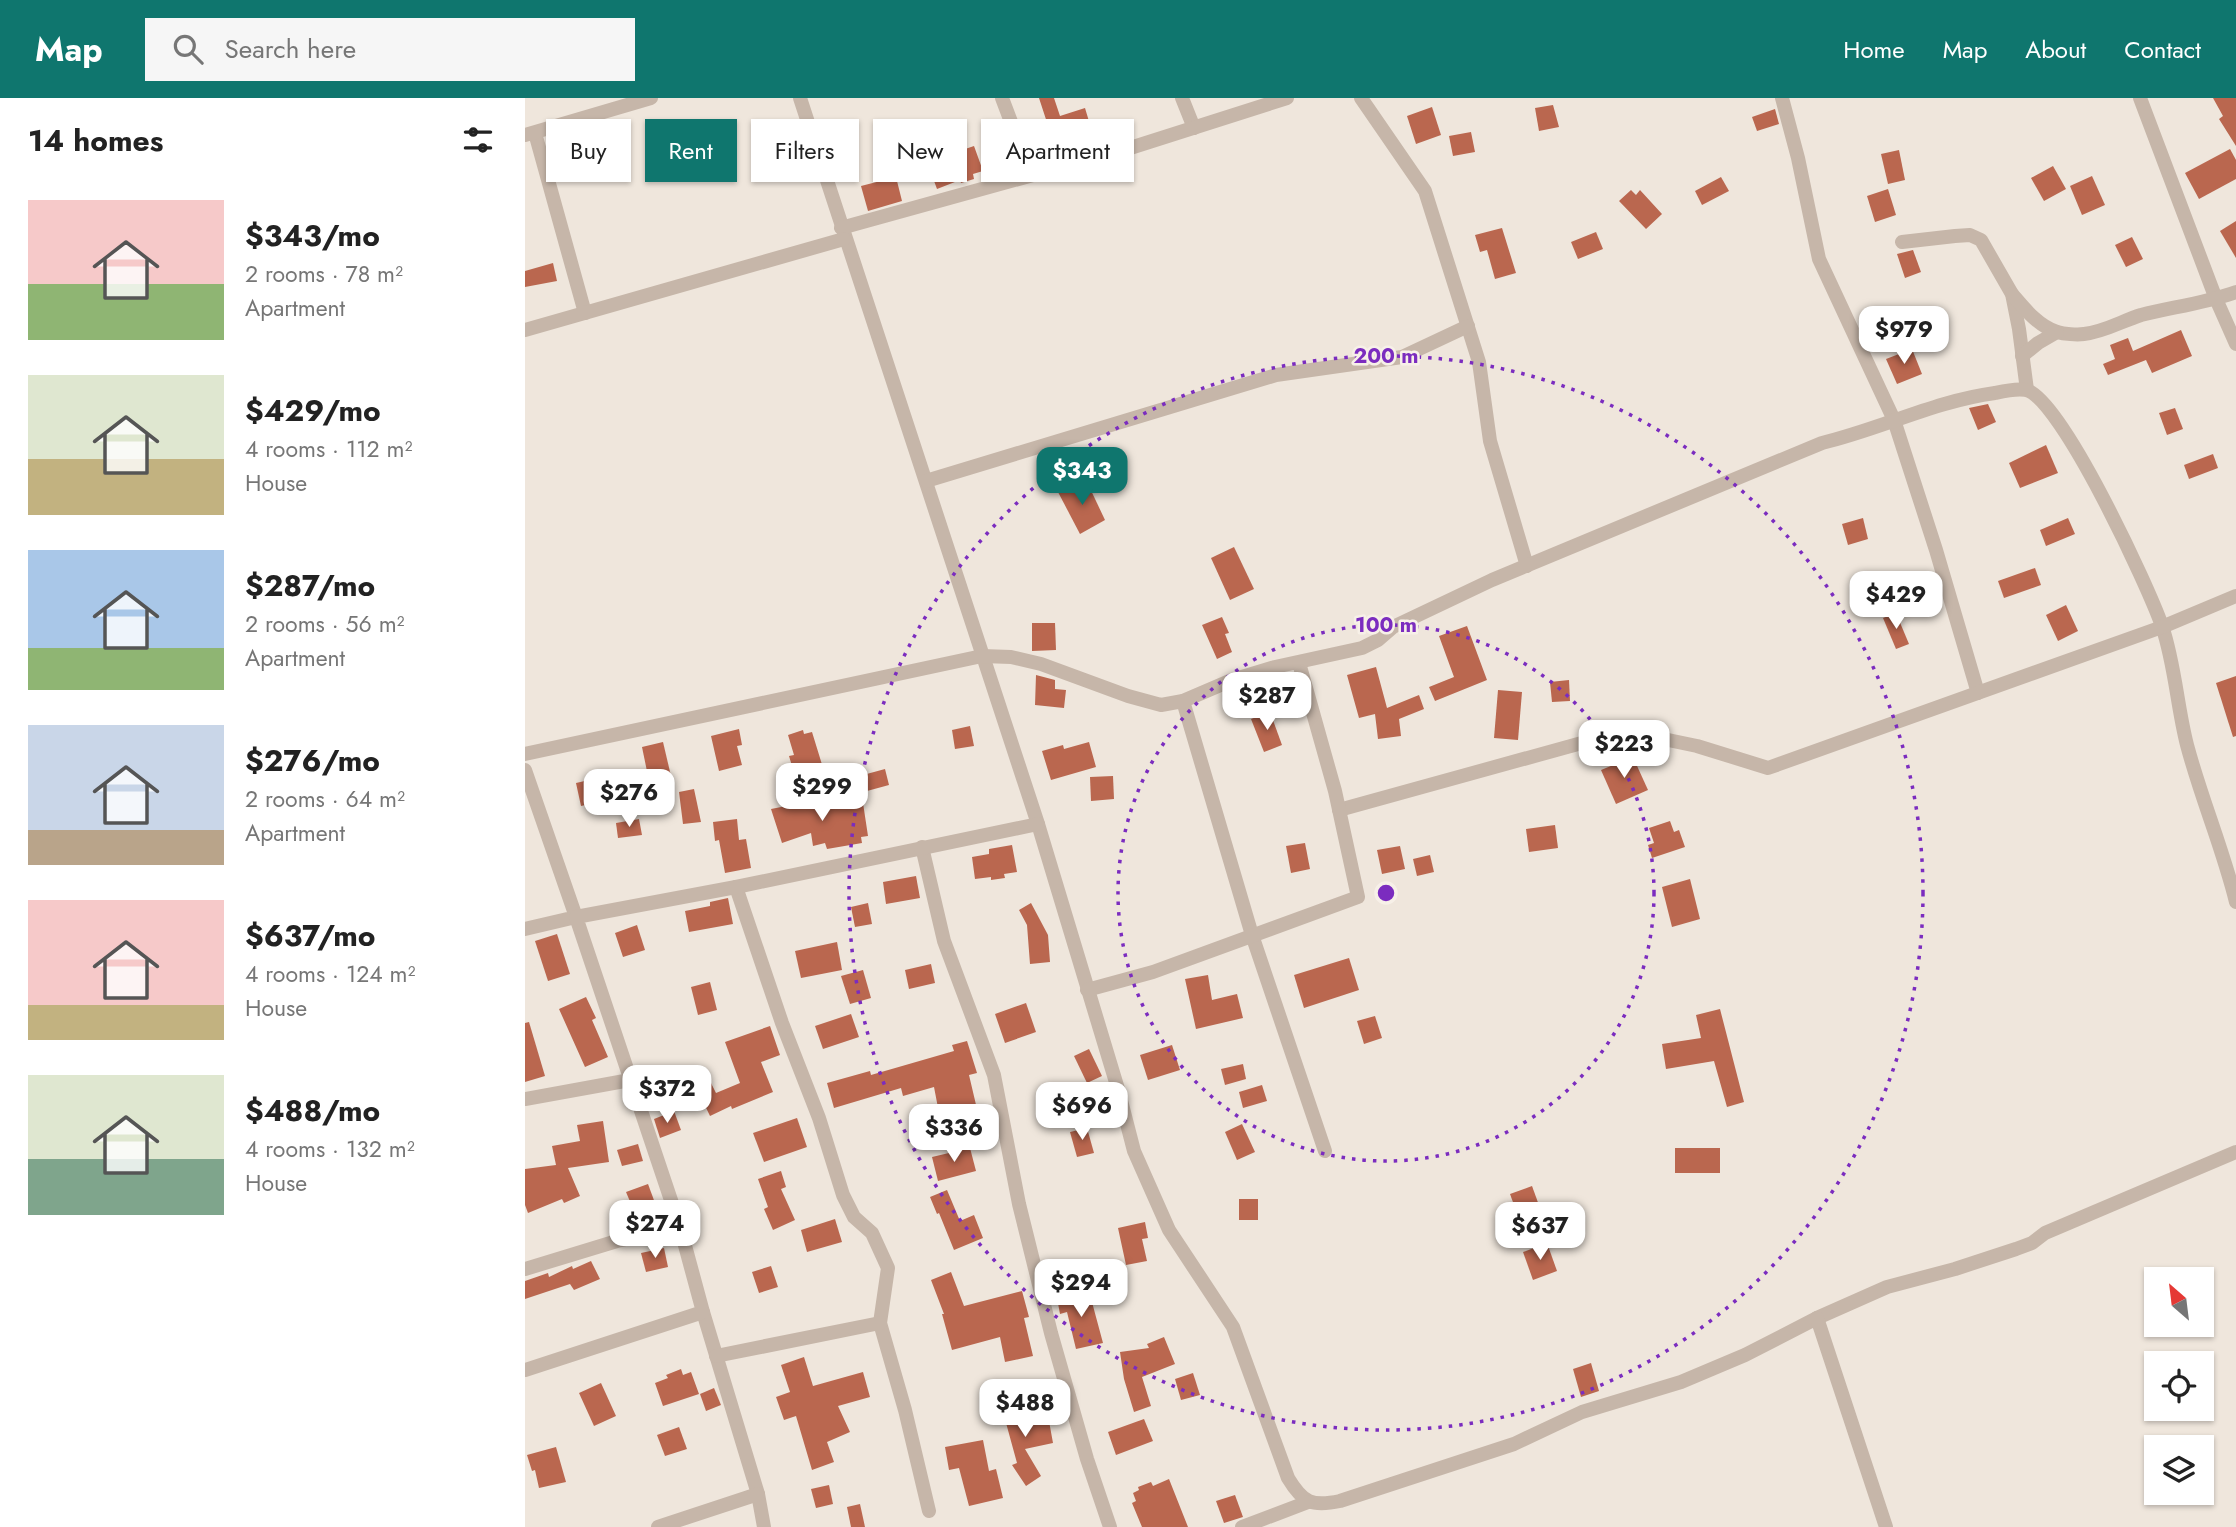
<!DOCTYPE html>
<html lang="en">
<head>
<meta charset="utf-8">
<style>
  :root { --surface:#fff; --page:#f6f6f6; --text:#222; --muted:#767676; --accent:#0f766e }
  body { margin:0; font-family:Jost,sans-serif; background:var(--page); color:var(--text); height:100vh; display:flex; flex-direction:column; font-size:26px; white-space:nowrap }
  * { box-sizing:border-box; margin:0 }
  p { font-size:23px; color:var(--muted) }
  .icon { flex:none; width:38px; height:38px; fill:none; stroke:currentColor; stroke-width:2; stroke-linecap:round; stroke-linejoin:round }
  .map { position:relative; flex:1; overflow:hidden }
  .panel { display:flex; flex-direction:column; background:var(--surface); width:525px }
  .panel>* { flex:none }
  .guide { position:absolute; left:21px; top:21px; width:665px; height:63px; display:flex; gap:14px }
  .needle { width:46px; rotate:332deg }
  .fabs { position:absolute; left:1619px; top:1169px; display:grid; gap:14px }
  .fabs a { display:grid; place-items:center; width:70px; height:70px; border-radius:0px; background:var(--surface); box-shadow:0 2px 5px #0004; font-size:35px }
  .price { position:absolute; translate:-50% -60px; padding:0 16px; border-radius:14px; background:#fff; color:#222; font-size:23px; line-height:46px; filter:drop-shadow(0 2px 4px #0008) }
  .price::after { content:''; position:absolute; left:50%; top:42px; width:21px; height:16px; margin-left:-10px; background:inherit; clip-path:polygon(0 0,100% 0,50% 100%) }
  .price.current { background:var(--accent); color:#fff }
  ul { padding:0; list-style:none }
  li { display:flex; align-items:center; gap:21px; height:175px; padding:0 28px }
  li span { display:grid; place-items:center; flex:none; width:196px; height:140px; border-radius:0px; color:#555 }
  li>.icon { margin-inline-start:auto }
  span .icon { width:84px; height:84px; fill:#fffc; stroke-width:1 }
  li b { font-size:30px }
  h2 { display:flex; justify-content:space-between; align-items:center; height:84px; padding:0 28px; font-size:30px }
  .pill { padding:0 24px; border-radius:0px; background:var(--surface); box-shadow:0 2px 5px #0004; font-size:24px; line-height:63px }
  .pill.current { background:var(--accent); color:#fff }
  header { display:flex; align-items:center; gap:42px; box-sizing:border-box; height:98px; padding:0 35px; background:var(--accent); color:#fff }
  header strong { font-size:33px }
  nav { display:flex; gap:38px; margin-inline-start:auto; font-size:24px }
  .search { width:490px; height:63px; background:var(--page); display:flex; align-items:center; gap:18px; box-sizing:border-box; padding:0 24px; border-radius:0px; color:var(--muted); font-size:26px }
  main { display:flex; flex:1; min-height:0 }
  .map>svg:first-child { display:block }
  .building { fill:#ba674f }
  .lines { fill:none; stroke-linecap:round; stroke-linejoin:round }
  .street { stroke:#c6b6a9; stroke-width:14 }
  .ring { fill:none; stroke:#7b2cbf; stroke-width:3.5; stroke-dasharray:3.5 7 }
  .centre { fill:#7b2cbf; stroke:#f7f0e8; stroke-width:3.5 }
  .ring-label { font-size:21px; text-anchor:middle; font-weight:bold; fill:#7b2cbf; stroke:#f7f0e8; stroke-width:5; stroke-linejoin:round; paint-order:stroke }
</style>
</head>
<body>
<header>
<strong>Map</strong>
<div class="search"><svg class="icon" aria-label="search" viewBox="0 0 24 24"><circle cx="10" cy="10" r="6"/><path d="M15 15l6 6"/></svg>Search here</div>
<nav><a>Home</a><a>Map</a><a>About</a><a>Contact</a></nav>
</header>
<main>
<section class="panel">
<h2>14 homes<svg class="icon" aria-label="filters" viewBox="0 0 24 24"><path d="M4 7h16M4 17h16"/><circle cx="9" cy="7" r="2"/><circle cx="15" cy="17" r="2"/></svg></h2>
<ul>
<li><span style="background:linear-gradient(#f6c9c9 60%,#8fb573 0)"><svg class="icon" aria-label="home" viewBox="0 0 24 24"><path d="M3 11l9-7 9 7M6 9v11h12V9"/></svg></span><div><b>$343/mo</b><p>2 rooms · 78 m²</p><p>Apartment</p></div></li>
<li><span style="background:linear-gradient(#dfe7d0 60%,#c2b280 0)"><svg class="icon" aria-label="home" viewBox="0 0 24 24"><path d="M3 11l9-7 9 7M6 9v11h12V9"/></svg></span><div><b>$429/mo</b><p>4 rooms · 112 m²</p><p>House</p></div></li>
<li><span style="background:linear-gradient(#a9c7e8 70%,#8fb573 0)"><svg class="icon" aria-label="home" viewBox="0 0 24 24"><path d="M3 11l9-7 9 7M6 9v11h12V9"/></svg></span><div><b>$287/mo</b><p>2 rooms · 56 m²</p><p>Apartment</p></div></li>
<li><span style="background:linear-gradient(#c9d6e8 75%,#b9a48a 0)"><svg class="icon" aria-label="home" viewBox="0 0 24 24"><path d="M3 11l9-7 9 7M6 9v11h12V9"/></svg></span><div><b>$276/mo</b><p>2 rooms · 64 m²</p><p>Apartment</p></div></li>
<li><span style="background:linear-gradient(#f6c9c9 75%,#c2b280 0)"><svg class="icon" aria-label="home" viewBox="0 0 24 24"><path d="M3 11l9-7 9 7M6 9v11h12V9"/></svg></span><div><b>$637/mo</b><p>4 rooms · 124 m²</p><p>House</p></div></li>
<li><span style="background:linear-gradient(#dfe7d0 60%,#7fa58c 0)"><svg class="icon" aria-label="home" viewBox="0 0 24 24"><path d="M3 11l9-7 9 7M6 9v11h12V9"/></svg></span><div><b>$488/mo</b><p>4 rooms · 132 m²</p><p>House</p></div></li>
</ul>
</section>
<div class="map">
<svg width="1711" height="1429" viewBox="0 0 1711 1429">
  <rect width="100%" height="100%" fill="#efe6dc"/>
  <g class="building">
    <polygon points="514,0 529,0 535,18 560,10 569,40 531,52"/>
    <polygon points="1688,0 1711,0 1711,48 1694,21 1698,18"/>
    <polygon points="1028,7 1034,29 1014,33 1010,10"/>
    <polygon points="907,9 916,37 891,46 882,18"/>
    <polygon points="1250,11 1254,26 1232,33 1227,19"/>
    <polygon points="387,33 393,61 372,65 367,36"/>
    <polygon points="946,34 950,54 928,58 924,38"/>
    <polygon points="449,48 458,73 448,76 449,81 436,85 435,82 412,91 402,64"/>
    <polygon points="1705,51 1711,62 1711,81 1674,101 1660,75"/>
    <polygon points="1374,52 1380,82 1363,86 1356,56"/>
    <polygon points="1528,68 1541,91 1519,103 1506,80"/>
    <polygon points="1567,78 1580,107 1557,117 1545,88"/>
    <polygon points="371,79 377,103 343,113 336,88"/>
    <polygon points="1196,79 1204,93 1177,107 1170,93"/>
    <polygon points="1363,91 1371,117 1350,124 1342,98"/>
    <polygon points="1106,92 1111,97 1115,92 1137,116 1121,131 1094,103"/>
    <polygon points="1711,123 1711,160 1695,133"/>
    <polygon points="977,130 991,175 970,181 962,152 955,154 950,137"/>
    <polygon points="1071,134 1078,151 1053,161 1046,144"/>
    <polygon points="1607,139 1618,161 1601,169 1590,147"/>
    <polygon points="1388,152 1396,174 1380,180 1372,156"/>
    <polygon points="28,165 32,183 0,189 0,173"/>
    <polygon points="1656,232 1667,258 1627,275 1621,262 1583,277 1578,266 1590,261 1585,247 1603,240 1608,253"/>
    <polygon points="1387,251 1397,276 1372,286 1361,261"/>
    <polygon points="1463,306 1471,324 1453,332 1444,310"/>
    <polygon points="1650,310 1658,331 1642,337 1634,315"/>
    <polygon points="1521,347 1533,375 1495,390 1484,365"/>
    <polygon points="1688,356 1693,370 1664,381 1659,367"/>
    <polygon points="562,384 580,422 555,436 533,394"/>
    <polygon points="1338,420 1343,441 1323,447 1317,426"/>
    <polygon points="1543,420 1550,436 1521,448 1515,432"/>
    <polygon points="709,449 729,491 705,502 686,460"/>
    <polygon points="1510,470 1516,487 1479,500 1473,483"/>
    <polygon points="1541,507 1553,533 1533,543 1521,517"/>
    <polygon points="1371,515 1384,546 1371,551 1358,520"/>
    <polygon points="697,519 704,535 700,536 707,554 692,561 677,527"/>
    <polygon points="507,525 530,525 531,552 507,553"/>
    <polygon points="942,528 962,582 910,603 904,589 929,579 914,538"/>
    <polygon points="851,569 862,610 894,597 899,611 874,621 876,638 853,641 850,616 834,620 822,577"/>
    <polygon points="511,577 530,582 530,591 541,592 539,610 510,607"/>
    <polygon points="1711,578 1711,638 1708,639 1691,585"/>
    <polygon points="766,579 773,597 755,604 748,586"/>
    <polygon points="1044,582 1045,603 1027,604 1025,584"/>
    <polygon points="973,592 997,594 993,642 969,640"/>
    <polygon points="745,614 757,647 739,654 726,621"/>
    <polygon points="445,628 449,648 430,651 427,632"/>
    <polygon points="214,631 217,647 212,648 217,667 194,673 186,638"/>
    <polygon points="278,632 279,636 287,634 299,673 271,681 264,658 269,657 263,637"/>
    <polygon points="138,644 146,678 124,683 117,649"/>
    <polygon points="564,644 571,669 526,682 517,653 538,647 539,651"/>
    <polygon points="1108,659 1123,692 1091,706 1076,672"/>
    <polygon points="360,671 364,687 342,693 338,677"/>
    <polygon points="86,677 91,700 56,708 51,685"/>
    <polygon points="588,678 589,701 566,703 565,679"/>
    <polygon points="169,691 176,724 158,726 154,694"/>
    <polygon points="307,699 310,710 338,705 343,738 336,739 337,745 302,751 300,745 288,748 286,735 257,745 246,711"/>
    <polygon points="114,721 117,737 93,740 91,725"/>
    <polygon points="212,721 214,742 221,741 226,770 200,775 194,742 190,743 188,724"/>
    <polygon points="1145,723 1149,734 1154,732 1160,749 1127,760 1123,747 1129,745 1124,730"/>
    <polygon points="1030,727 1033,750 1004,754 1001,731"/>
    <polygon points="780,745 785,771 766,775 761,748"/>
    <polygon points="487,747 492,774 479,776 480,780 466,782 466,779 450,781 447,759 464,756 464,751"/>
    <polygon points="875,748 880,771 857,776 852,752"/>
    <polygon points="905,757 909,774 892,778 888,761"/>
    <polygon points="391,778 395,800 361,806 358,784"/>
    <polygon points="1165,781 1175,821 1147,829 1137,789"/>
    <polygon points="203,800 208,826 164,834 160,813 185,808 185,804"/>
    <polygon points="343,805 347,826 330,829 326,809"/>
    <polygon points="506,805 523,837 525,864 505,866 502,827 494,812"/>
    <polygon points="112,827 120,852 98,859 90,835"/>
    <polygon points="32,836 45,876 23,883 10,843"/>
    <polygon points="312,844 317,872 276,880 270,853"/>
    <polygon points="824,860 834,892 779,910 769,877"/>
    <polygon points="406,866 410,885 384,891 380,872"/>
    <polygon points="338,872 346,900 325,906 316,878"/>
    <polygon points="683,877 687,902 712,896 718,920 671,931 660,881"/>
    <polygon points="185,884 192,912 173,917 166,889"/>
    <polygon points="61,899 71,920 67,922 83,959 60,969 34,911"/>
    <polygon points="501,905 511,934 480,945 470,916"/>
    <polygon points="1195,911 1219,1004 1202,1009 1189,963 1141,971 1137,946 1176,940 1171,917"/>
    <polygon points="326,916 334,939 298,951 290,928"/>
    <polygon points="850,918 857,940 839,946 832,923"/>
    <polygon points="4,924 20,978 0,984 0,925"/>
    <polygon points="245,928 255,957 236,964 248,994 207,1011 206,1008 185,1018 172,991 186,985 191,995 215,985 200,944"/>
    <polygon points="442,943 452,975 444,977 452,1011 438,1014 437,1009 414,1015 409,989 378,998 376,990 309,1010 302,985 345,973 346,977 429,953 427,947"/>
    <polygon points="647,947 655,972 623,982 615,957"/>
    <polygon points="564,951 577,978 562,985 549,958"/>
    <polygon points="718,966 721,981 700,987 696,971"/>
    <polygon points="737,987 742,1003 718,1010 714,994"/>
    <polygon points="149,1013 156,1032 135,1040 129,1021"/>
    <polygon points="272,1020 282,1049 239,1064 228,1035"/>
    <polygon points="78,1023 84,1064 43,1070 55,1098 39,1105 37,1101 3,1115 0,1107 0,1071 31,1067 27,1048 55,1043 52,1027"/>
    <polygon points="717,1026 730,1054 712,1062 700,1034"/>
    <polygon points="562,1030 569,1055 552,1059 545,1034"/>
    <polygon points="113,1046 118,1063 97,1068 92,1052"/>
    <polygon points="445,1050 451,1073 413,1083 407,1059"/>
    <rect x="1150" y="1050" width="45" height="25"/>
    <polygon points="256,1073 261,1089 256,1091 270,1122 248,1132 239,1111 243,1109 233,1081"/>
    <polygon points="123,1086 130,1105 109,1113 101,1094"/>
    <polygon points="1007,1088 1015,1110 993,1118 985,1096"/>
    <polygon points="422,1092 435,1123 449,1117 458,1140 429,1152 414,1115 412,1116 405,1099"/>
    <rect x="714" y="1101" width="19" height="21"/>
    <polygon points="310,1121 317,1144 282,1154 276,1132"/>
    <polygon points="620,1124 623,1140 617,1141 622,1163 601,1167 593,1130"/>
    <polygon points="1022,1145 1032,1173 1008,1182 998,1154"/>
    <polygon points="139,1150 143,1169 121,1174 116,1155"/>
    <polygon points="66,1163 75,1181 49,1192 45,1186 0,1201 0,1183 23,1175 24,1179 47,1168 48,1171"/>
    <polygon points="246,1168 253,1189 234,1195 227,1174"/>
    <polygon points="582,1169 592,1194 574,1201 564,1176"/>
    <polygon points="426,1174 439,1208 497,1193 504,1219 499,1220 508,1258 480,1264 475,1239 427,1252 417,1216 419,1216 406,1182"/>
    <polygon points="564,1193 578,1245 551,1251 542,1214 535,1216 532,1200"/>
    <polygon points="639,1239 650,1266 617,1279 626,1308 609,1314 599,1281 595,1254 624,1250 622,1246"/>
    <polygon points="279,1259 288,1288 338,1274 345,1299 313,1308 325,1334 302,1344 309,1364 287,1372 271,1318 259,1322 251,1299 265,1294 256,1267"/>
    <polygon points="1066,1265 1074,1293 1056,1299 1048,1271"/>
    <polygon points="156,1271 158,1277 166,1274 174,1296 138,1308 130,1285 143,1280 141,1277"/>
    <polygon points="668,1275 675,1297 656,1302 650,1281"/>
    <polygon points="76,1285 91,1318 69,1328 54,1295"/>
    <polygon points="189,1290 196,1307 181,1313 175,1296"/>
    <polygon points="494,1299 501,1328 524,1323 528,1345 500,1351 516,1378 501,1388 487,1367 492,1365 475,1303"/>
    <polygon points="619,1321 628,1343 591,1357 583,1334"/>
    <polygon points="154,1329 162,1351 140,1358 132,1337"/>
    <polygon points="458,1342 464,1373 471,1371 478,1400 444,1408 434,1370 424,1372 420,1349"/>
    <polygon points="31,1349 41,1384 14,1390 10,1372 7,1373 2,1357"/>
    <polygon points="644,1381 663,1429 617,1429 607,1405 611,1403 608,1395 614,1392 613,1389 626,1384 628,1388"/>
    <polygon points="304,1387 308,1406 291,1410 286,1391"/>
    <polygon points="710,1397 718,1419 699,1425 691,1403"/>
    <polygon points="335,1406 340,1429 326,1429 322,1409"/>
  </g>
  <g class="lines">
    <g class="street">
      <path d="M275,0L513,726L593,991L609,1053L644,1132L708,1229L763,1380C778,1405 787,1409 815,1403L989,1346L1057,1314L1156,1284L1220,1257L1292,1220L1362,1189L1430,1171L1491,1151L1507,1145L1520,1135L1711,1054"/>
      <polyline points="477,0 506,77"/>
      <polyline points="657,0 669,30"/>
      <polyline points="836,0 900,93 954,264 965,343 1002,468"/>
      <polyline points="1257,0 1273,60 1294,161 1369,322 1411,452 1453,595"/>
      <polyline points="1615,0 1691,201 1711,246"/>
      <polyline points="10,35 60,215"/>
      <polyline points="0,37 126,0"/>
      <polyline points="316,130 602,51 762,0"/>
      <polyline points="1377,144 1430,138 1445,137 1456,142 1487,196 1494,231 1502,292"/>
      <path d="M1487,196C1499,210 1513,228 1532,234C1539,236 1552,237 1559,236C1579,234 1597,223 1616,217C1648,209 1680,205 1711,194"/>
      <polyline points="0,232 319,141"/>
      <polyline points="1497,258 1513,245 1532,234"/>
      <polyline points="401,383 751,277 877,259 943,228"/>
      <polyline points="658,603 727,837 800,1053"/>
      <path d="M0,656L457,558L486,559L516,566L603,598L636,607L658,603L707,582L750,569L837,550L853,542L868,529L967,482L1297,345C1356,331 1410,303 1470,295C1479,293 1492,290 1501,292C1536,300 1624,490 1637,528C1650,566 1652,608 1662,647C1676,700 1698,751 1711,804"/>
      <polyline points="0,672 51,819 0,831"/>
      <polyline points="814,712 1100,633 1172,648 1243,670 1637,529 1711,498"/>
      <polyline points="397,749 419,843 469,977 494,1106 526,1235 562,1361 585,1429"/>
      <polyline points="211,789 257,925 294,1020 318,1097 329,1119 347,1135 363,1170 355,1225 380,1312 404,1413"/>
      <polyline points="562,892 628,874 833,799 810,693 774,565"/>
      <polyline points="0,1001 105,982"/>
      <polyline points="0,1171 92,1143 155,1129"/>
      <polyline points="178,1214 233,1396 239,1429"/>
      <polyline points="1292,1220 1361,1429"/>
      <polyline points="191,1258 355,1225"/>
      <polyline points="0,1272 178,1214 155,1129 51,819 211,789 513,726"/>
      <polyline points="133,1429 233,1396"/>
      <polyline points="717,1429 783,1404"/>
    </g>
  </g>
  <g class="ring">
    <circle cx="861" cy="795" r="268"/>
    <circle cx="861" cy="795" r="537"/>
  </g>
  <circle cx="861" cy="795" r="10" class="centre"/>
  <g class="ring-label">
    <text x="861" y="265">200 m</text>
    <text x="861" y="534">100 m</text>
  </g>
</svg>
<div class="fabs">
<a><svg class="needle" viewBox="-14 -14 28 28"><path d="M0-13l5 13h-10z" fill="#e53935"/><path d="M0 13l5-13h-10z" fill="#767676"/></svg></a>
<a><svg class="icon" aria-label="locate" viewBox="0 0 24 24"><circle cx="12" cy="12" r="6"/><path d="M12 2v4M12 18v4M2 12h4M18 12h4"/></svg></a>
<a><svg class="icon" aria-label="layers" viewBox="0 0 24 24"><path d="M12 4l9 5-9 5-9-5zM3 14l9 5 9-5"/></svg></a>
</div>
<b class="price" style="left:1379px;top:268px">$979</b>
<b class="price current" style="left:557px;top:409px">$343</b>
<b class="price" style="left:1371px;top:533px">$429</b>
<b class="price" style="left:742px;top:634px">$287</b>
<b class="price" style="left:1099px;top:682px">$223</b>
<b class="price" style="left:297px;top:725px">$299</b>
<b class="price" style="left:104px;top:731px">$276</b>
<b class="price" style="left:142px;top:1027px">$372</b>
<b class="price" style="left:557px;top:1044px">$696</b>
<b class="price" style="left:429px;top:1066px">$336</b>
<b class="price" style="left:130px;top:1162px">$274</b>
<b class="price" style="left:1015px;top:1164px">$637</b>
<b class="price" style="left:556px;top:1221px">$294</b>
<b class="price" style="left:500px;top:1341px">$488</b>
<div class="guide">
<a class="pill">Buy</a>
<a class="pill current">Rent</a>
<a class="pill">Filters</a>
<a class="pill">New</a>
<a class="pill">Apartment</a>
</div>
</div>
</main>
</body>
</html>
